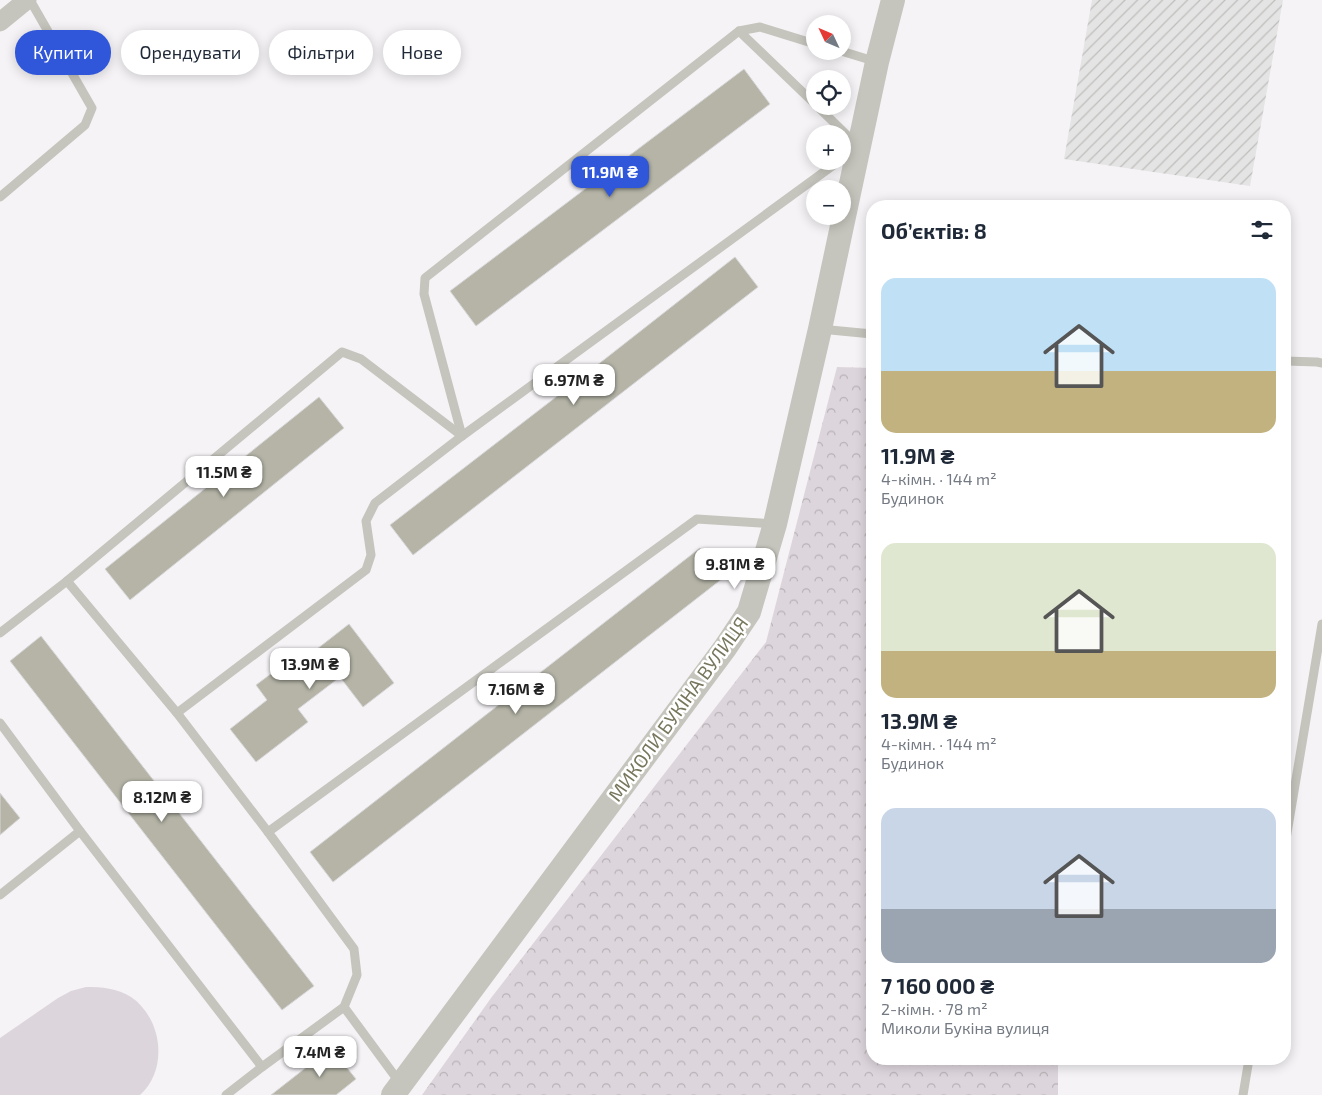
<!DOCTYPE html>
<html lang="uk">
<head>
<meta charset="utf-8">
<style>
  :root { --surface:#fff; --page:#f6f6f7; --text:#1f2937; --muted:#747a83; --accent:#3057d9 }
  body { margin:0; font-family:"Exo 2",sans-serif; background:var(--page); color:var(--text); height:100vh; display:flex; flex-direction:column; font-size:19px; white-space:nowrap }
  * { box-sizing:border-box; margin:0 }
  p { font-size:16px; color:var(--muted) }
  .icon { flex:none; width:28px; height:28px; fill:none; stroke:currentColor; stroke-width:2; stroke-linecap:round; stroke-linejoin:round }
  .map { position:relative; flex:1; overflow:hidden }
  .sheet { position:absolute; left:866px; top:200px; width:425px; height:865px; display:flex; flex-direction:column; background:var(--surface); border-radius:20px; box-shadow:0 2px 12px #0003 }
  .sheet>* { flex:none }
  .guide { position:absolute; left:15px; top:30px; width:475px; height:45px; display:flex; gap:10px }
  .needle { width:32px; rotate:314deg }
  .buttons { position:absolute; left:806px; top:15px; display:grid; gap:10px }
  .buttons a { display:grid; place-items:center; width:45px; height:45px; border-radius:50%; background:var(--surface); box-shadow:0 2px 12px #0003; font-size:25px }
  .price { position:absolute; translate:-50% -42px; padding:0 11px; border-radius:10px; background:#fff; color:#222; font-size:16px; line-height:32px; filter:drop-shadow(0 1px 2px #0008) }
  .price::after { content:''; position:absolute; left:50%; top:30px; width:15px; height:11px; margin-left:-8px; background:inherit; clip-path:polygon(0 0,100% 0,50% 100%) }
  .price.current { background:var(--accent); color:#fff }
  ul { padding:0; list-style:none }
  li { display:grid; align-content:center; gap:10px; height:265px; padding:0 15px }
  li span { display:grid; place-items:center; height:155px; border-radius:15px; color:#555 }
  li>.icon { margin-inline-start:auto }
  span .icon { width:90px; height:90px; fill:#fffc; stroke-width:1 }
  li b { font-size:21px }
  h2 { display:flex; justify-content:space-between; align-items:center; height:60px; padding:0 15px; font-size:21px }
  .chip { padding:0 18px; border-radius:22px; background:var(--surface); box-shadow:0 2px 12px #0003; font-size:18px; line-height:45px }
  .chip.current { background:var(--accent); color:#fff }
  .map>svg:first-child { display:block }
  .industrial { fill:url(#industrial-furrows) }
  .grass { fill:#ddd5dc }
  .forest { fill:url(#forest-crowns) }
  .building { fill:#b5b4a7; stroke:#d7d6d8 }
  .lines { fill:none; stroke-linecap:round; stroke-linejoin:round }
  .service { stroke:#c5c5bd; stroke-width:9 }
  .minor { stroke:#c5c5bd; stroke-width:19 }
  .tertiary { stroke:#c5c5bd; stroke-width:24 }
  .labels { text-anchor:middle; stroke-width:5; stroke-linejoin:round; paint-order:stroke }
  .street-label { font-size:19px; fill:#78775e; stroke:#fff }
</style>
</head>
<body>
<div class="map">
<svg width="1322" height="1095" viewBox="0 0 1322 1095">
  <defs>
    <pattern id="industrial-furrows" width="10" height="10" patternUnits="userSpaceOnUse" patternTransform="scale(1.25)"><rect width="10" height="10" fill="#e5e4e4"/><path d="M-1 1l2-2M0 10L10 0M9 11l2-2" fill="none" stroke="#bebebc"/></pattern>
    <pattern id="forest-crowns" width="20" height="18" patternUnits="userSpaceOnUse" patternTransform="scale(1.25)"><rect width="20" height="18" fill="#ddd5dc"/><path d="M2 6a3 3 0 1 1 6 0M12 15a3 3 0 1 1 6 0" fill="none" stroke="#b8b2b6"/></pattern>
  </defs>
  <rect width="100%" height="100%" fill="#f5f3f6"/>
  <polygon class="industrial" points="1092,0 1283,0 1250,186 1064,159"/>
  <path class="grass" d="M86,987C102,987 117,988 131,997C162,1018 169,1069 140,1095H0V1038L58,998L71,991Z"/>
  <polygon class="forest" points="837,367 872,368 872,1059 1058,1059 1058,1095 422,1095 491,998 766,642"/>
  <g class="building">
    <polygon points="744,69 770,104 476,326 450,291"/>
    <polygon points="735,257 758,287 413,555 390,525 582,377"/>
    <polygon points="319,397 344,428 130,600 105,569"/>
    <polygon points="700,548 723,578 333,882 310,852"/>
    <polygon points="349,624 394,683 363,707 340,677 298,709 308,722 256,762 230,729 267,700 256,685 280,667 285,674"/>
    <polygon points="41,636 314,986 282,1010 10,661"/>
    <polygon points="0,793 20,818 0,835"/>
    <polygon points="331,1048 356,1079 336,1095 271,1095"/>
  </g>
  <g class="lines">
    <g class="service">
      <polyline points="739,31 815,104"/>
      <polyline points="841,51 877,62"/>
      <polyline points="817,106 857,145"/>
      <polyline points="0,197 85,125 92,108 30,0"/>
      <polyline points="820,329 872,334"/>
      <polyline points="1285,361 1317,362 1322,363"/>
      <polyline points="462,436 424,294 425,278 739,31 760,27 815,44"/>
      <polyline points="67,581 177,713 268,832"/>
      <polyline points="0,633 67,581 342,352 361,359 462,436"/>
      <polyline points="177,713 366,570 371,555 366,521 375,503 462,436 839,161"/>
      <polyline points="0,723 80,831 262,1067"/>
      <polyline points="1285,845 1322,624"/>
      <polyline points="0,895 80,831"/>
      <polyline points="344,1007 400,1083"/>
      <polyline points="226,1095 262,1067 344,1007 357,975 354,949 268,832 697,519 774,524"/>
      <polyline points="1243,1095 1249,1059"/>
    </g>
    <polyline class="minor" points="0,22 27,0"/>
    <polyline class="tertiary" points="393,1095 725,648 749,612 775,524 820,329 877,62 893,0"/>
  </g>
  <g class="labels">
    <g class="street-label">
      <text transform="translate(678 709) rotate(-54)" y="7">МИКОЛИ БУКІНА ВУЛИЦЯ</text>
    </g>
  </g>
</svg>
<div class="buttons">
<a><svg class="needle" viewBox="-14 -14 28 28"><path d="M0-13l5 13h-10z" fill="#e53935"/><path d="M0 13l5-13h-10z" fill="#747a83"/></svg></a>
<a><svg class="icon" aria-label="locate" viewBox="0 0 24 24"><circle cx="12" cy="12" r="6"/><path d="M12 2v4M12 18v4M2 12h4M18 12h4"/></svg></a>
<a>+</a>
<a>−</a>
</div>
<b class="price current" style="left:610px;top:198px">11.9M ₴</b>
<b class="price" style="left:574px;top:406px">6.97M ₴</b>
<b class="price" style="left:224px;top:498px">11.5M ₴</b>
<b class="price" style="left:735px;top:590px">9.81M ₴</b>
<b class="price" style="left:310px;top:690px">13.9M ₴</b>
<b class="price" style="left:516px;top:715px">7.16M ₴</b>
<b class="price" style="left:162px;top:823px">8.12M ₴</b>
<b class="price" style="left:320px;top:1078px">7.4M ₴</b>
<div class="guide">
<a class="chip current">Купити</a>
<a class="chip">Орендувати</a>
<a class="chip">Фільтри</a>
<a class="chip">Нове</a>
</div>
<section class="sheet">
<h2>Об’єктів: 8<svg class="icon" aria-label="filters" viewBox="0 0 24 24"><path d="M4 7h16M4 17h16"/><circle cx="9" cy="7" r="2"/><circle cx="15" cy="17" r="2"/></svg></h2>
<ul>
<li><span style="background:linear-gradient(#bfe0f5 60%,#c2b280 0)"><svg class="icon" aria-label="home" viewBox="0 0 24 24"><path d="M3 11l9-7 9 7M6 9v11h12V9"/></svg></span><div><b>11.9M ₴</b><p>4-кімн. · 144 m²</p><p>Будинок</p></div></li>
<li><span style="background:linear-gradient(#dfe7d0 70%,#c2b280 0)"><svg class="icon" aria-label="home" viewBox="0 0 24 24"><path d="M3 11l9-7 9 7M6 9v11h12V9"/></svg></span><div><b>13.9M ₴</b><p>4-кімн. · 144 m²</p><p>Будинок</p></div></li>
<li><span style="background:linear-gradient(#c9d6e8 65%,#9aa5b1 0)"><svg class="icon" aria-label="home" viewBox="0 0 24 24"><path d="M3 11l9-7 9 7M6 9v11h12V9"/></svg></span><div><b>7 160 000 ₴</b><p>2-кімн. · 78 m²</p><p>Миколи Букіна вулиця</p></div></li>
</ul>
</section>
</div>
</body>
</html>
